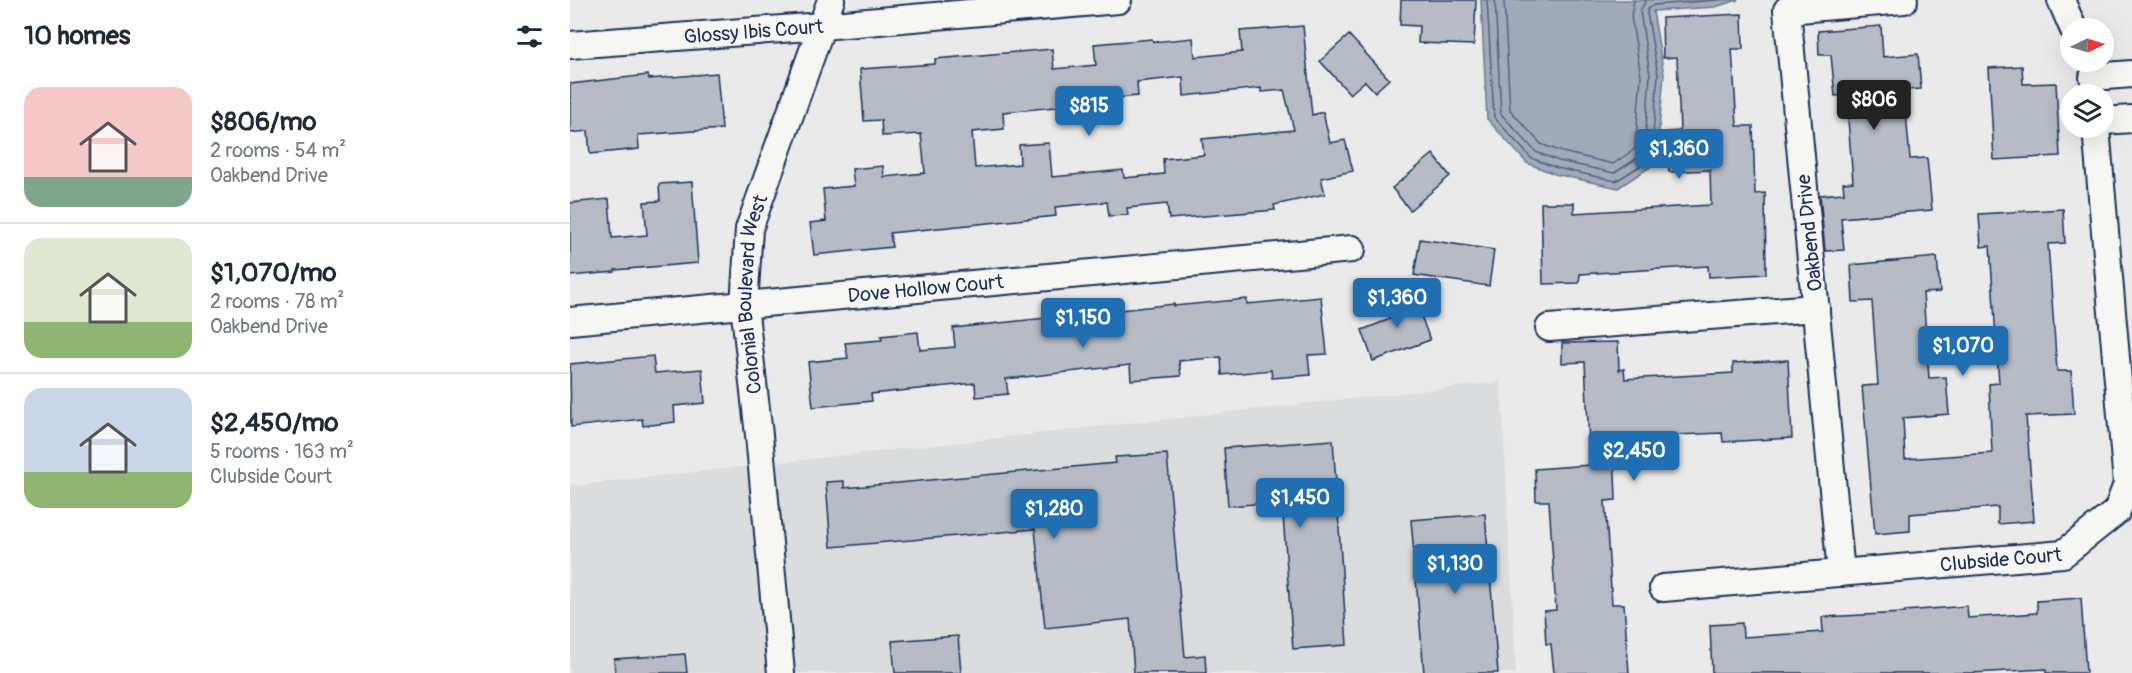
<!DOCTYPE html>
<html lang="en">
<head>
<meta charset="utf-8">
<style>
  :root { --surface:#fff; --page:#f2f2f3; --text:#1f2937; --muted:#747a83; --line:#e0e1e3; --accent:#1f6fb2 }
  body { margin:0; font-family:Pangolin,sans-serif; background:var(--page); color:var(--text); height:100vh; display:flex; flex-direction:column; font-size:22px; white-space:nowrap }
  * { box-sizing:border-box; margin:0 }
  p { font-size:20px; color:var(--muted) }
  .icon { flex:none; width:33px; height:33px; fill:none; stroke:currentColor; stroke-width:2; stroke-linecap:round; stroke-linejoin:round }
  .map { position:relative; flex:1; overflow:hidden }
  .side { display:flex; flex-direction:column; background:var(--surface); width:570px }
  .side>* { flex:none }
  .needle { width:39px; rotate:85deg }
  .buttons { position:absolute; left:1490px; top:18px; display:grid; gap:12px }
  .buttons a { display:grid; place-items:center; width:54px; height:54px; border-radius:50%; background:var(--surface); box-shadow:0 6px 24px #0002; font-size:30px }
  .price { position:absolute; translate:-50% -51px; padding:0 14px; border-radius:6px; background:var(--accent); color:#fff; font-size:20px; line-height:39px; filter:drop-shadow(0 2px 3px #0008) }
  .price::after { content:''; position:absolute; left:50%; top:36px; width:18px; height:14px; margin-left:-9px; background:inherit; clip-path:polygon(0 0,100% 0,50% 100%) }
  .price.current { background:#222; color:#fff }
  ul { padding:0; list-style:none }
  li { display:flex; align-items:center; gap:18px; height:150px; padding:0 24px }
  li+li { border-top:2px solid var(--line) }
  li span { display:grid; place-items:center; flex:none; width:168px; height:120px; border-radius:18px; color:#555 }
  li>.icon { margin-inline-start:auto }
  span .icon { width:72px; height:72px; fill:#fffc; stroke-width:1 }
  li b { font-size:26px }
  h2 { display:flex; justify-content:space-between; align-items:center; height:72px; padding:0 24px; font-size:26px }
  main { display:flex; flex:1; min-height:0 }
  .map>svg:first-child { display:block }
  .built { fill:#dadcde }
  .water { fill:#a2aaba; stroke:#6c7995; stroke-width:1.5 }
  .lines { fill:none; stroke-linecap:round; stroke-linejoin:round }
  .shore { stroke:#516083; stroke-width:1.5 }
  .building { fill:#b6bbc6; stroke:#1b2f5e; stroke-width:1.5; fill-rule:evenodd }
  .street-casing { stroke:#1b2f5e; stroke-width:30 }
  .street { stroke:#f6f6f2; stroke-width:26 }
  .labels { text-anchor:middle; stroke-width:6; stroke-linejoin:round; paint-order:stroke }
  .street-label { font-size:20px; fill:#1b2f5e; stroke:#f6f6f2 }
</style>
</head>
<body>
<main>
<section class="side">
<h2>10 homes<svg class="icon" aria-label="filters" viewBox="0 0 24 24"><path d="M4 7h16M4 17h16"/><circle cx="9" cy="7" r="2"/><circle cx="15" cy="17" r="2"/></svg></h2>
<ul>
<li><span style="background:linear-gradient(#f6c9c9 75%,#7fa58c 0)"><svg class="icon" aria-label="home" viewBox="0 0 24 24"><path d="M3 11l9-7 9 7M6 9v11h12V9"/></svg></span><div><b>$806/mo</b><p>2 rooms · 54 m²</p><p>Oakbend Drive</p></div></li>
<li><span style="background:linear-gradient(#dfe7d0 70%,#8fb573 0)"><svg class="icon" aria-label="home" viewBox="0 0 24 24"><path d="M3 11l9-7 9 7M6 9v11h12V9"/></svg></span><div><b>$1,070/mo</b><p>2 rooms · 78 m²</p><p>Oakbend Drive</p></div></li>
<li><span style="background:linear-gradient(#c9d6e8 70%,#8fb573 0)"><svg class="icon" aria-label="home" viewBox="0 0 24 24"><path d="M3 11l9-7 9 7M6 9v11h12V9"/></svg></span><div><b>$2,450/mo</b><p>5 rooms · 163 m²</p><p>Clubside Court</p></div></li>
</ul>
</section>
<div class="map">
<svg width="1562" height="673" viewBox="0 0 1562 673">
  <rect width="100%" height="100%" fill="#e9eae9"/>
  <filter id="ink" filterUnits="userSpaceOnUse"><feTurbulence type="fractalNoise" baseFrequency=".0167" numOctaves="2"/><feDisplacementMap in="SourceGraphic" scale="12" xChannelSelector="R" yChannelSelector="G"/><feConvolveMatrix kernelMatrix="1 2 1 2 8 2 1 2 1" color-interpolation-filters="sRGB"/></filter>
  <g filter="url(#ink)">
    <g class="built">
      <polygon points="931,382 946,673 224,673 204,463"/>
      <polygon points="179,466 198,673 0,673 0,486"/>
    </g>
    <polygon class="water" points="911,0 1168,0 1145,7 1083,11 1094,75 1086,163 1048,188 985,174 957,163 917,119"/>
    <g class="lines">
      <g class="shore">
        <polyline points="917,0 924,117 961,158 987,168 1046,181 1081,159 1088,75 1077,13 1078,8 1084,5 1148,0"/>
        <polyline points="925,0 931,114 966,152 989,161 1044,173 1074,154 1080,75 1070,11 1076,0"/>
        <polyline points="934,0 940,110 971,144 992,152 1043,164 1065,149 1071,76 1061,16 1064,0"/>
      </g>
    </g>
    <g class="building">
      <polygon points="831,0 906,0 904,45 848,43 849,26 830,25"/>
      <polygon points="1172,14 1173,49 1162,49 1167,126 1183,126 1185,194 1195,193 1196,274 1139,277 1138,266 1010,274 1009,283 973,284 971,203 1004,203 1004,213 1141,205 1140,170 1099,172 1098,132 1110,131 1107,57 1093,58 1092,18"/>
      <path d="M733,26L742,115L753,112L760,143L775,140L783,171L751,178L755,194L704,205L705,210L599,219L597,204L557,208L558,215L539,216L537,202L485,207L486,216L320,233L322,247L244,255L240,223L256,221L253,189L284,186L282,169L313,166L314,177L355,173L351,134L312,136L311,120L294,121L290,69L365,64V59L482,49L484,69L526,65L524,44L582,39L583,42L623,38L625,57L672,52L670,31ZM613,77L614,96L691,88V92L714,90L724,130L632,139L634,155L593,159L594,174L554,178L553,170L482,177L479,143L449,145L450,164L405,168L402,132L434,129L433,112L506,105V102L568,96L567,82Z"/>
      <polygon points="1311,26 1313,57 1348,54 1351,89 1334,90 1340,159 1357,158 1362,210 1271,218 1274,250 1255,251 1250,195 1274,193 1273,183 1283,182 1276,95 1265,96 1261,55 1249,55 1248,31"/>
      <polygon points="779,35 819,79 805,92 795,81 780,94 750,61"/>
      <polygon points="1452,66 1453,84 1486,83 1490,156 1424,160 1419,68"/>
      <polygon points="147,73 152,129 68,135 69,149 20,154 18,131 0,133 0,84 78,75 79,79"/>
      <polygon points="863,154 880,176 840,210 822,188"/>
      <polygon points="122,182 128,263 45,270 45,272 0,276 0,203 39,199 42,238 77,235 74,202 90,201 89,184"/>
      <polygon points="1493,209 1495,243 1478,244 1487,371 1501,371 1504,414 1456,416 1464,521 1428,524 1428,507 1340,514 1340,531 1305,534 1292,386 1308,385 1302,301 1283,302 1281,265 1367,257 1370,292 1353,293 1359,378 1376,377 1379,414 1333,418 1335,459 1422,453 1419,384 1429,383 1420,246 1411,247 1409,214"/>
      <polygon points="850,239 924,250 919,286 844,275"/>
      <polygon points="843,294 860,340 803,361 792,330 820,319 815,304"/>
      <polygon points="751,297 757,354 738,355 740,375 702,378 701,370 652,375 651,357 609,361 611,376 561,380 560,365 436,379 438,394 406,397 405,383 301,394 302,401 243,407 238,362 278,358 275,343 312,340 311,336 348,332 350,350 385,347 383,328 604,304 604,306 677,299 677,304"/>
      <polygon points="1048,342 1049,370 1054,369 1055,379 1163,373 1163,363 1218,360 1222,438 1153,442 1152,433 1062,437 1062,447 1044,448 1046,500 1035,501 1042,604 1054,604 1059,673 984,673 981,644 976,644 974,611 986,610 979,501 966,501 965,469 1020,465 1015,362 992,363 992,343"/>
      <polygon points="83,356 85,373 132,369 135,403 104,406 105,422 73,426 72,419 1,427 0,364"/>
      <polygon points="763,440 777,645 723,649 712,502 658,506 654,448"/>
      <polygon points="597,454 615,657 635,655 636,673 564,673 560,619 475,628 465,529 261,547 256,482 274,481 274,488 546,463 545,457"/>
      <polygon points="915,514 928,673 854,673 841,520"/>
      <polygon points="1511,598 1516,673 1476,673 1476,669 1402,673 1142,673 1140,625 1172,623 1173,637 1253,632 1252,617 1335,613 1335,611 1397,606 1398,618 1467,613 1467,601"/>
      <polygon points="388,636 391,673 325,673 322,641"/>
      <polygon points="115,654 117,673 45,673 44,659"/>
    </g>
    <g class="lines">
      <g class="street-casing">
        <g id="street">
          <polyline points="1491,0 1503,28"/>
          <path id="s1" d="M0,45L252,26L548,0"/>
          <polyline points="1523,77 1562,74"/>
          <polyline points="1533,121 1562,119"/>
          <path id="s2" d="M0,321L782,249"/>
          <polyline points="979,328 1246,308"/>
          <polyline points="1271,573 1217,10 1334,0"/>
          <path id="s3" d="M1093,588L1493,554L1547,511L1557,484L1526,128"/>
          <path id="s4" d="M211,673L189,435L174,305L179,229L261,0"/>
        </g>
      </g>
      <use href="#street" class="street"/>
    </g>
  </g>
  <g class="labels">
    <g class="street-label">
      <text dy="7" stroke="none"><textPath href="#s1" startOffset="184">Glossy Ibis Court</textPath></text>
      <text transform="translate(1239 233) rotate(-96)" y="7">Oakbend Drive</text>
      <text dy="7" stroke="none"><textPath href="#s2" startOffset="357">Dove Hollow Court</textPath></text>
      <text dy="7" stroke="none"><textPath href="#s4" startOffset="381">Colonial Boulevard West</textPath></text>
      <text dy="7" stroke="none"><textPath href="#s3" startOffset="339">Clubside Court</textPath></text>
    </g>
  </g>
</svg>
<div class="buttons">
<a><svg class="needle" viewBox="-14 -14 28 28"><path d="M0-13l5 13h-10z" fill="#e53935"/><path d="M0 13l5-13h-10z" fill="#747a83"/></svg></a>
<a><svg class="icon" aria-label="layers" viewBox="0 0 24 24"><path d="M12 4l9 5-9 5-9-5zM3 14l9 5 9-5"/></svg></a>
</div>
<b class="price current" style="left:1304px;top:131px">$806</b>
<b class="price" style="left:519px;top:137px">$815</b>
<b class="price" style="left:1109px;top:180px">$1,360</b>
<b class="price" style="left:827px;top:329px">$1,360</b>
<b class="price" style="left:513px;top:349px">$1,150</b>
<b class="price" style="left:1393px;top:377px">$1,070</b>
<b class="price" style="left:1064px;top:482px">$2,450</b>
<b class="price" style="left:730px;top:529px">$1,450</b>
<b class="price" style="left:484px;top:540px">$1,280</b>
<b class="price" style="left:885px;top:595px">$1,130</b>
</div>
</main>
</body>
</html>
